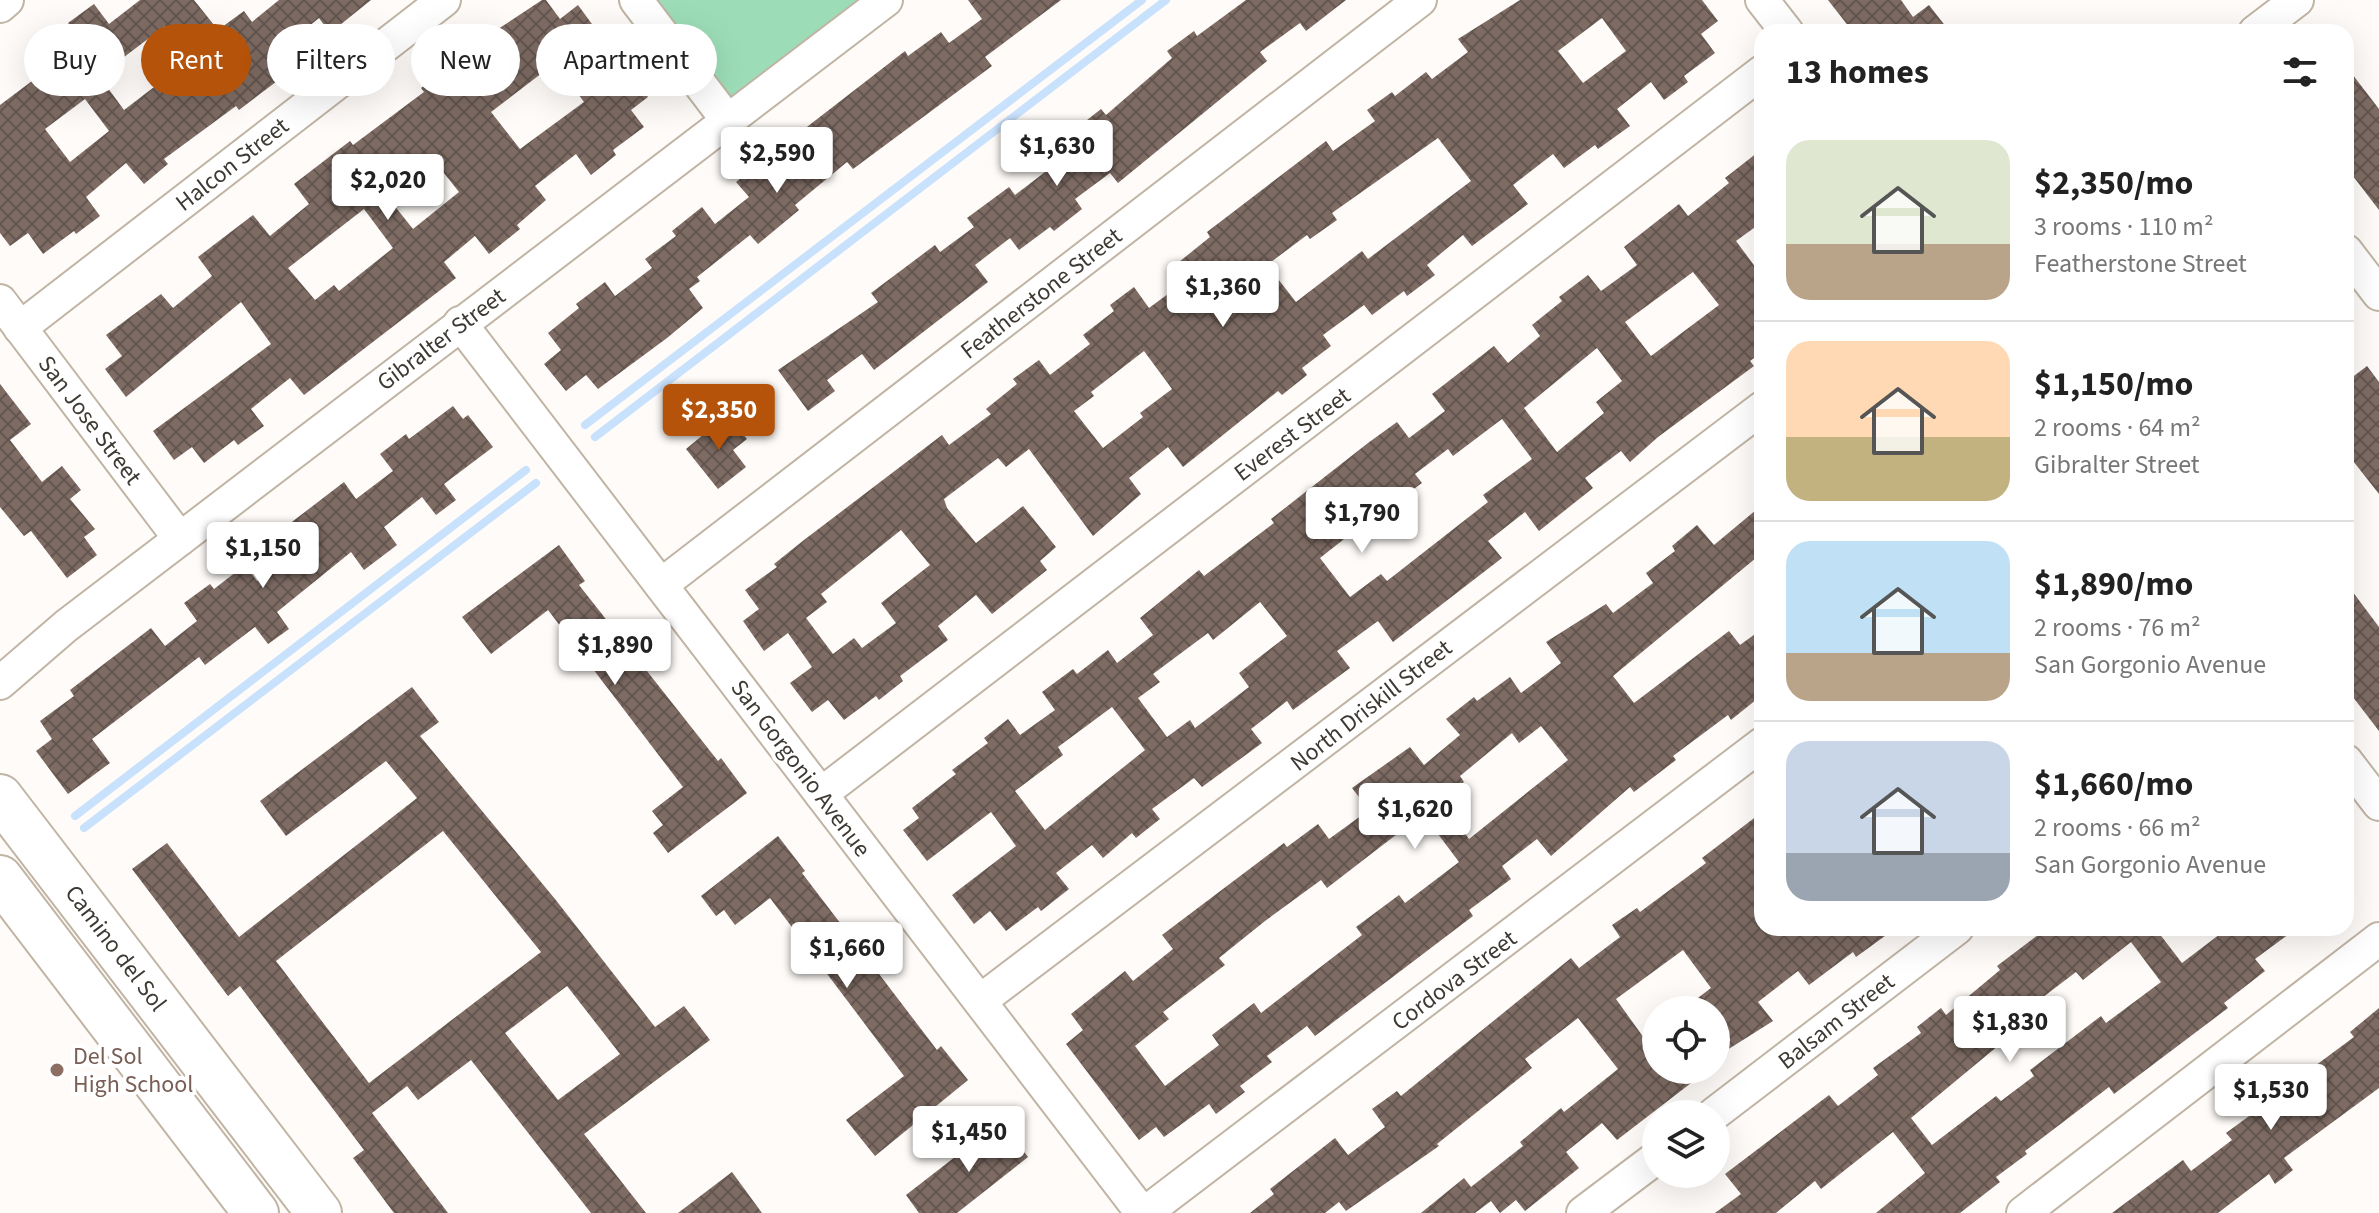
<!DOCTYPE html>
<html lang="en">
<head>
<meta charset="utf-8">
<style>
  :root { --surface:#fff; --page:#f6f6f6; --text:#222; --muted:#767676; --line:#e0e0e0; --accent:#b45309 }
  body { margin:0; font-family:"Source Sans 3",sans-serif; background:var(--page); color:var(--text); height:100vh; display:flex; flex-direction:column; font-size:30px; white-space:nowrap }
  * { box-sizing:border-box; margin:0 }
  p { font-size:26px; color:var(--muted) }
  .icon { flex:none; width:44px; height:44px; fill:none; stroke:currentColor; stroke-width:2; stroke-linecap:round; stroke-linejoin:round }
  .map { position:relative; flex:1; overflow:hidden }
  .details { position:absolute; left:1754px; top:24px; width:600px; height:912px; display:flex; flex-direction:column; background:var(--surface); border-radius:24px; box-shadow:0 8px 32px #0002 }
  .details>* { flex:none }
  .banner { position:absolute; left:24px; top:24px; width:760px; height:72px; display:flex; gap:16px }
  .controls { position:absolute; left:1642px; top:996px; display:grid; gap:16px }
  .controls a { display:grid; place-items:center; width:88px; height:88px; border-radius:50%; background:var(--surface); box-shadow:0 8px 32px #0002; font-size:40px }
  .price { position:absolute; translate:-50% -68px; padding:0 18px; border-radius:8px; background:#fff; color:#222; font-size:26px; line-height:52px; filter:drop-shadow(0 2px 4px #0008) }
  .price::after { content:''; position:absolute; left:50%; top:48px; width:24px; height:18px; margin-left:-12px; background:inherit; clip-path:polygon(0 0,100% 0,50% 100%) }
  .price.active { background:var(--accent); color:#fff }
  ul { padding:0; list-style:none }
  li { display:flex; align-items:center; gap:24px; height:200px; padding:0 32px }
  li+li { border-top:2px solid var(--line) }
  li span { display:grid; place-items:center; flex:none; width:224px; height:160px; border-radius:24px; color:#555 }
  li>.icon { margin-inline-start:auto }
  span .icon { width:96px; height:96px; fill:#fffc; stroke-width:1 }
  li b { font-size:34px }
  h2 { display:flex; justify-content:space-between; align-items:center; height:96px; padding:0 32px; font-size:34px }
  .chip { padding:0 28px; border-radius:36px; background:var(--surface); box-shadow:0 8px 32px #0002; font-size:28px; line-height:72px }
  .chip.active { background:var(--accent); color:#fff }
  .map>svg:first-child { display:block }
  .park { fill:#9cddb7 }
  .lines { fill:none; stroke-linecap:round; stroke-linejoin:round }
  .stream { stroke:#c8e1fc; stroke-width:8 }
  .building { fill:url(#building-cross-hatch); fill-rule:evenodd }
  .street-casing { stroke:#c0b4a4; stroke-width:36 }
  .secondary-casing { stroke:#c0b4a4; stroke-width:48 }
  .street { stroke:#fff; stroke-width:32 }
  .secondary { stroke:#fff; stroke-width:44 }
  .education-dot { fill:#8d6e63; stroke:#fff; stroke-width:3 }
  .labels { text-anchor:middle; stroke-width:8; stroke-linejoin:round; paint-order:stroke }
  .street-label { font-size:24px; fill:#3e3933; stroke:#fff }
  .education-label { font-size:24px; fill:#785e54; stroke:#fff; text-anchor:start }
</style>
</head>
<body>
<div class="map">
<svg width="2379" height="1213" viewBox="0 0 2379 1213">
  <defs>
    <pattern id="building-cross-hatch" width="8" height="8" patternUnits="userSpaceOnUse" patternTransform="scale(2)"><rect width="8" height="8" fill="#7e6c64"/><path d="M0 0l8 8M0 8l8-8" fill="none" stroke="#63554f"/></pattern>
  </defs>
  <rect width="100%" height="100%" fill="#fefbf8"/>
  <polygon class="park" points="636,0 886,0 728,121"/>
  <g class="lines">
    <g class="stream">
      <polyline points="585,425 1142,0"/>
      <polyline points="595,437 1166,0"/>
      <polyline points="75,816 526,470"/>
      <polyline points="84,828 536,483"/>
    </g>
  </g>
  <g class="building">
    <path d="M140,0H194L218,30L244,11L252,22L279,0H371L330,33L319,18L280,50L293,69L239,110L236,106L164,159L168,164L144,184L126,163L86,197L100,216L76,234L74,231L43,254L28,233L10,246L0,233V105L52,66L40,50L71,27L68,23L94,4L109,24ZM165,26L195,65L162,89L158,84L124,110L99,76ZM85,99L109,131L70,162L45,129Z"/>
    <path d="M542,0H546L560,19L578,5L600,35L589,43L615,76L626,68L648,97L631,110L644,127L613,150L616,155L591,175L576,154L535,186L546,200L517,225L520,229L489,254L475,236L444,262L456,278L304,395L290,378L251,409L264,426L238,445L234,440L204,463L192,447L174,460L153,431L271,344L241,302L126,397L105,369L122,356L106,335L161,294L173,308L212,276L198,257L253,215L270,236L309,204L294,184L350,141L353,145L424,92L421,88L446,68L462,88L501,57L486,37ZM555,63L584,102L520,149L491,112ZM432,158L459,192L413,229L385,194ZM364,209L393,248L339,291L334,285L315,300L288,268Z"/>
    <polygon points="968,0 1061,0 985,57 992,66 853,169 847,162 795,205 799,210 758,244 750,235 697,277 700,281 689,289 703,308 667,338 598,389 586,375 566,391 544,364 561,350 548,333 579,308 576,304 605,282 615,296 652,268 645,259 676,236 672,231 702,207 715,224 749,197 736,182 905,51 908,56 941,32 949,43 982,19"/>
    <polygon points="1246,0 1346,0 1306,31 1300,23 1260,52 1267,61 1118,183 1110,173 1075,199 1082,209 1054,231 1050,227 1019,250 1010,238 975,265 988,282 874,370 862,354 827,380 835,391 808,411 778,370 878,302 871,293 935,245 940,252 974,227 967,218 1009,187 1015,195 1087,140 1077,128 1101,109 1106,115 1172,58 1167,51 1194,31 1197,36"/>
    <path d="M1520,0H1702L1718,21L1701,34L1715,53L1684,76L1688,82L1664,100L1651,82L1617,109L1630,126L1598,149L1595,145L1564,168L1553,154L1513,185L1528,204L1472,246L1463,235L1427,265L1435,275L1407,296L1404,291L1372,315L1364,305L1323,335L1331,346L1302,368L1307,375L1282,395L1278,391L1183,467L1168,447L1129,478L1141,494L1093,536L1029,449L1006,467L998,458L944,499L947,508L976,543L1023,506L1056,547L1040,561L1047,570L992,614L976,595L938,626L948,640L900,676L903,681L879,700L876,696L844,720L828,700L812,712L790,683L812,667L788,633L764,651L743,621L759,609L745,590L777,567L774,564L804,540L942,435L949,445L991,414L986,409L1017,384L1013,379L1039,360L1050,375L1090,344L1083,335L1114,311L1110,305L1134,287L1149,308L1191,277L1179,262L1210,237L1207,232L1326,141L1333,151L1375,121L1367,110L1392,92L1395,96L1426,72L1432,79L1468,52L1458,39ZM1602,18L1626,51L1583,83L1558,51ZM1438,138L1471,181L1368,259L1362,251L1296,302L1267,265L1307,235L1310,239L1337,220L1332,213ZM1144,351L1172,389L1140,413L1143,417L1103,448L1074,411L1094,396L1091,392ZM901,530L930,565L881,603L896,623L862,648L854,638L833,654L806,618L827,602L821,594Z"/>
    <polygon points="1828,0 1901,0 1913,17 1929,5 1950,32 1853,32"/>
    <polygon points="2346,66 2379,109 2379,210 2346,167"/>
    <path d="M1762,149V222L1736,241L1762,276V352L1750,361L1754,366L1658,437L1630,462L1621,451L1585,478L1593,488L1539,531L1525,512L1488,541L1502,558L1393,642L1378,621L1337,651L1350,668L1293,710L1287,701L1251,729L1262,743L1202,787L1194,778L1152,809L1160,819L1136,838L1132,833L1103,858L1092,845L1056,873L1069,889L1041,911L1038,907L1006,931L990,911L974,924L952,895L1016,846L991,812L927,861L903,830L919,818L912,808L956,774L952,770L988,743L984,738L1008,719L1020,735L1055,710L1042,692L1073,669L1077,674L1108,650L1117,663L1153,635L1140,618L1199,570L1204,576L1274,523L1271,519L1368,443L1397,422L1409,438L1445,411L1432,394L1494,346L1508,363L1540,336L1532,325L1562,301L1559,297L1588,275L1601,291L1637,265L1624,247L1679,204L1688,216L1729,183L1725,178ZM1693,272L1719,305L1651,356L1625,322ZM1597,348L1622,381L1596,402L1604,413L1557,452L1524,408ZM1502,419L1532,459L1483,495L1488,502L1387,581L1381,574L1350,597L1320,558L1377,513L1384,523L1406,506L1400,499L1422,483L1415,474L1448,449L1453,456ZM1260,602L1287,636L1239,673L1249,687L1195,728L1190,720L1167,737L1138,698L1160,682L1153,674L1208,633L1213,640ZM1112,707L1145,750L1045,830L1015,791L1063,755L1058,747Z"/>
    <polygon points="2367,366 2379,382 2379,494 2346,452 2346,382"/>
    <polygon points="0,384 31,424 10,440 42,482 62,466 81,490 70,499 95,529 84,537 97,555 67,578 31,531 24,536 0,507"/>
    <polygon points="453,406 463,419 468,415 493,447 444,484 456,500 436,515 422,497 384,527 397,545 364,570 351,552 277,612 289,629 268,644 255,627 205,665 199,657 92,739 110,763 68,794 36,751 52,739 40,721 74,696 70,690 151,628 165,646 197,621 184,603 210,584 214,589 245,565 257,581 299,547 284,528 344,482 356,499 393,471 380,454 406,434 409,439"/>
    <polygon points="727,415 747,439 733,450 746,467 718,489 686,449"/>
    <path d="M1762,505V553L1613,676L1634,703L1729,631L1740,645L1762,629V695L1731,720L1728,715L1673,756L1676,760L1634,792L1630,787L1551,856L1537,839L1502,866L1511,879L1469,910L1473,916L1315,1036L1307,1026L1267,1056L1272,1062L1240,1086L1245,1092L1216,1114L1209,1104L1164,1137L1156,1127L1139,1140L1066,1044L1083,1030L1071,1014L1125,971L1133,981L1173,949L1162,935L1284,843L1287,847L1318,824L1329,839L1369,810L1352,788L1410,747L1424,765L1460,735L1446,719L1474,697L1477,701L1510,677L1521,693L1561,663L1546,642L1606,604L1613,613L1653,583L1646,573L1675,551L1672,546L1697,525L1714,545ZM1541,726L1568,760L1469,839L1441,800L1464,782L1460,776L1512,733L1519,743ZM1423,814L1459,862L1405,903L1399,895L1356,927L1362,935L1261,1013L1254,1003L1212,1035L1219,1045L1165,1086L1135,1046L1169,1019L1163,1012L1225,965L1219,958L1265,921L1321,880L1327,888Z"/>
    <polygon points="559,545 585,581 579,585 718,761 721,758 747,793 668,853 653,833 663,825 652,811 683,787 548,610 491,654 462,617"/>
    <polygon points="2346,583 2379,627 2379,731 2346,688"/>
    <path d="M412,687L439,722L420,736L555,899L655,1027L684,1006L710,1040L584,1134L646,1213H591L471,1060L418,1100L407,1086L372,1113L448,1213H394L353,1158L364,1150L240,986L228,996L132,869L167,843L239,937L417,798L386,761L286,836L260,801ZM443,831L541,952L369,1083L276,961ZM567,986L620,1054L558,1100L505,1033Z"/>
    <polygon points="1762,812 1762,928 1896,928 1856,957 1853,952 1809,985 1798,971 1758,1002 1773,1021 1716,1057 1716,1010 1682,1010 1711,988 1683,950 1616,999 1644,1038 1656,1029 1656,1070 1708,1070 1617,1140 1602,1123 1566,1152 1579,1168 1525,1211 1516,1200 1500,1213 1491,1201 1475,1213 1421,1213 1464,1178 1471,1187 1523,1146 1520,1142 1561,1108 1564,1112 1618,1069 1578,1018 1525,1059 1532,1068 1437,1144 1439,1146 1346,1211 1339,1202 1325,1213 1250,1213 1274,1194 1270,1189 1335,1138 1348,1155 1385,1127 1372,1109 1397,1091 1401,1096 1571,958 1579,968 1620,937 1612,925 1637,908 1640,912 1706,863 1702,858"/>
    <polygon points="778,836 805,871 802,873 937,1050 941,1046 968,1080 875,1156 846,1120 904,1076 770,898 735,925 724,910 716,916 701,896"/>
    <path d="M2047,928H2155L2182,963L2228,928H2297L2255,959L2265,971L2224,1003L2228,1008L2114,1094L2109,1087L2025,1151L2027,1154L1996,1177L2000,1182L1960,1213H1876L1925,1173L1893,1132L1821,1189L1815,1181L1776,1213H1715L1741,1194L1725,1174L1829,1095L1838,1106L1878,1075L1873,1068L1921,1033L1917,1027L1941,1008L1946,1015L2000,970L1997,966ZM2131,942L2161,982L2106,1023L2101,1016L2030,1070L2034,1076L2001,1101L1996,1096L1932,1145L1911,1118L2028,1021L2022,1013L2076,972L2083,980Z"/>
    <polygon points="2379,1008 2379,1088 2284,1158 2293,1170 2275,1184 2269,1174 2218,1213 2112,1213 2183,1160 2191,1171 2232,1140 2226,1133 2275,1097 2271,1092 2297,1072 2300,1077 2354,1037 2350,1032"/>
    <polygon points="1000,1122 1028,1157 957,1213 919,1213 906,1195"/>
    <polygon points="732,1172 762,1213 678,1213"/>
  </g>
  <g class="lines">
    <g class="street-casing">
      <g id="street">
        <polyline points="636,0 728,121"/>
        <polyline points="1762,0 1787,32"/>
        <polyline points="0,6 7,0"/>
        <polyline points="2255,32 2297,0"/>
        <polyline points="2346,251 2379,294"/>
        <polyline points="0,301 180,539"/>
        <polyline points="460,323 1142,1213"/>
        <polyline points="20,328 444,0"/>
        <polyline points="661,585 1420,0"/>
        <polyline points="0,683 66,626 886,0"/>
        <polyline points="2346,761 2379,804"/>
        <polyline points="821,794 1762,72"/>
        <polyline points="980,1001 1762,408"/>
        <polyline points="1714,1114 1957,928"/>
        <polyline points="1145,1213 1762,744"/>
        <polyline points="1583,1213 1656,1158"/>
        <polyline points="2023,1213 2379,939"/>
      </g>
    </g>
    <g class="secondary-casing">
      <g id="secondary">
        <polyline points="0,797 319,1213"/>
        <polyline points="0,878 256,1213"/>
      </g>
    </g>
    <use href="#street" class="street"/>
    <use href="#secondary" class="secondary"/>
  </g>
  <circle class="education-dot" cx="57" cy="1070" r="8"/>
  <g class="labels">
    <g class="street-label">
      <text transform="translate(232 164) rotate(-38)" y="8">Halcon Street</text>
      <text transform="translate(1041 293) rotate(-38)" y="8">Featherstone Street</text>
      <text transform="translate(441 339) rotate(-37)" y="8">Gibralter Street</text>
      <text transform="translate(90 420) rotate(53)" y="8">San Jose Street</text>
      <text transform="translate(1292 434) rotate(-37)" y="8">Everest Street</text>
      <text transform="translate(1371 705) rotate(-38)" y="8">North Driskill Street</text>
      <text transform="translate(801 768) rotate(53)" y="8">San Gorgonio Avenue</text>
      <text transform="translate(116 948) rotate(53)" y="8">Camino del Sol</text>
      <text transform="translate(1454 980) rotate(-37)" y="8">Cordova Street</text>
      <text transform="translate(1836 1021) rotate(-38)" y="8">Balsam Street</text>
    </g>
    <g class="education-label">
      <text x="73" y="1064">Del Sol<tspan x="73" dy="28">High School</tspan></text>
    </g>
  </g>
</svg>
<div class="controls">
<a><svg class="icon" aria-label="locate" viewBox="0 0 24 24"><circle cx="12" cy="12" r="6"/><path d="M12 2v4M12 18v4M2 12h4M18 12h4"/></svg></a>
<a><svg class="icon" aria-label="layers" viewBox="0 0 24 24"><path d="M12 4l9 5-9 5-9-5zM3 14l9 5 9-5"/></svg></a>
</div>
<b class="price" style="left:1057px;top:188px">$1,630</b>
<b class="price" style="left:777px;top:195px">$2,590</b>
<b class="price" style="left:388px;top:222px">$2,020</b>
<b class="price" style="left:1223px;top:329px">$1,360</b>
<b class="price active" style="left:719px;top:452px">$2,350</b>
<b class="price" style="left:1362px;top:555px">$1,790</b>
<b class="price" style="left:263px;top:590px">$1,150</b>
<b class="price" style="left:615px;top:687px">$1,890</b>
<b class="price" style="left:1415px;top:851px">$1,620</b>
<b class="price" style="left:847px;top:990px">$1,660</b>
<b class="price" style="left:2010px;top:1064px">$1,830</b>
<b class="price" style="left:2271px;top:1132px">$1,530</b>
<b class="price" style="left:969px;top:1174px">$1,450</b>
<div class="banner">
<a class="chip">Buy</a>
<a class="chip active">Rent</a>
<a class="chip">Filters</a>
<a class="chip">New</a>
<a class="chip">Apartment</a>
</div>
<section class="details">
<h2>13 homes<svg class="icon" aria-label="filters" viewBox="0 0 24 24"><path d="M4 7h16M4 17h16"/><circle cx="9" cy="7" r="2"/><circle cx="15" cy="17" r="2"/></svg></h2>
<ul>
<li><span style="background:linear-gradient(#dfe7d0 65%,#b9a48a 0)"><svg class="icon" aria-label="home" viewBox="0 0 24 24"><path d="M3 11l9-7 9 7M6 9v11h12V9"/></svg></span><div><b>$2,350/mo</b><p>3 rooms · 110 m²</p><p>Featherstone Street</p></div></li>
<li><span style="background:linear-gradient(#ffd9b3 60%,#c2b280 0)"><svg class="icon" aria-label="home" viewBox="0 0 24 24"><path d="M3 11l9-7 9 7M6 9v11h12V9"/></svg></span><div><b>$1,150/mo</b><p>2 rooms · 64 m²</p><p>Gibralter Street</p></div></li>
<li><span style="background:linear-gradient(#bfe0f5 70%,#b9a48a 0)"><svg class="icon" aria-label="home" viewBox="0 0 24 24"><path d="M3 11l9-7 9 7M6 9v11h12V9"/></svg></span><div><b>$1,890/mo</b><p>2 rooms · 76 m²</p><p>San Gorgonio Avenue</p></div></li>
<li><span style="background:linear-gradient(#c9d6e8 70%,#9aa5b1 0)"><svg class="icon" aria-label="home" viewBox="0 0 24 24"><path d="M3 11l9-7 9 7M6 9v11h12V9"/></svg></span><div><b>$1,660/mo</b><p>2 rooms · 66 m²</p><p>San Gorgonio Avenue</p></div></li>
</ul>
</section>
</div>
</body>
</html>
